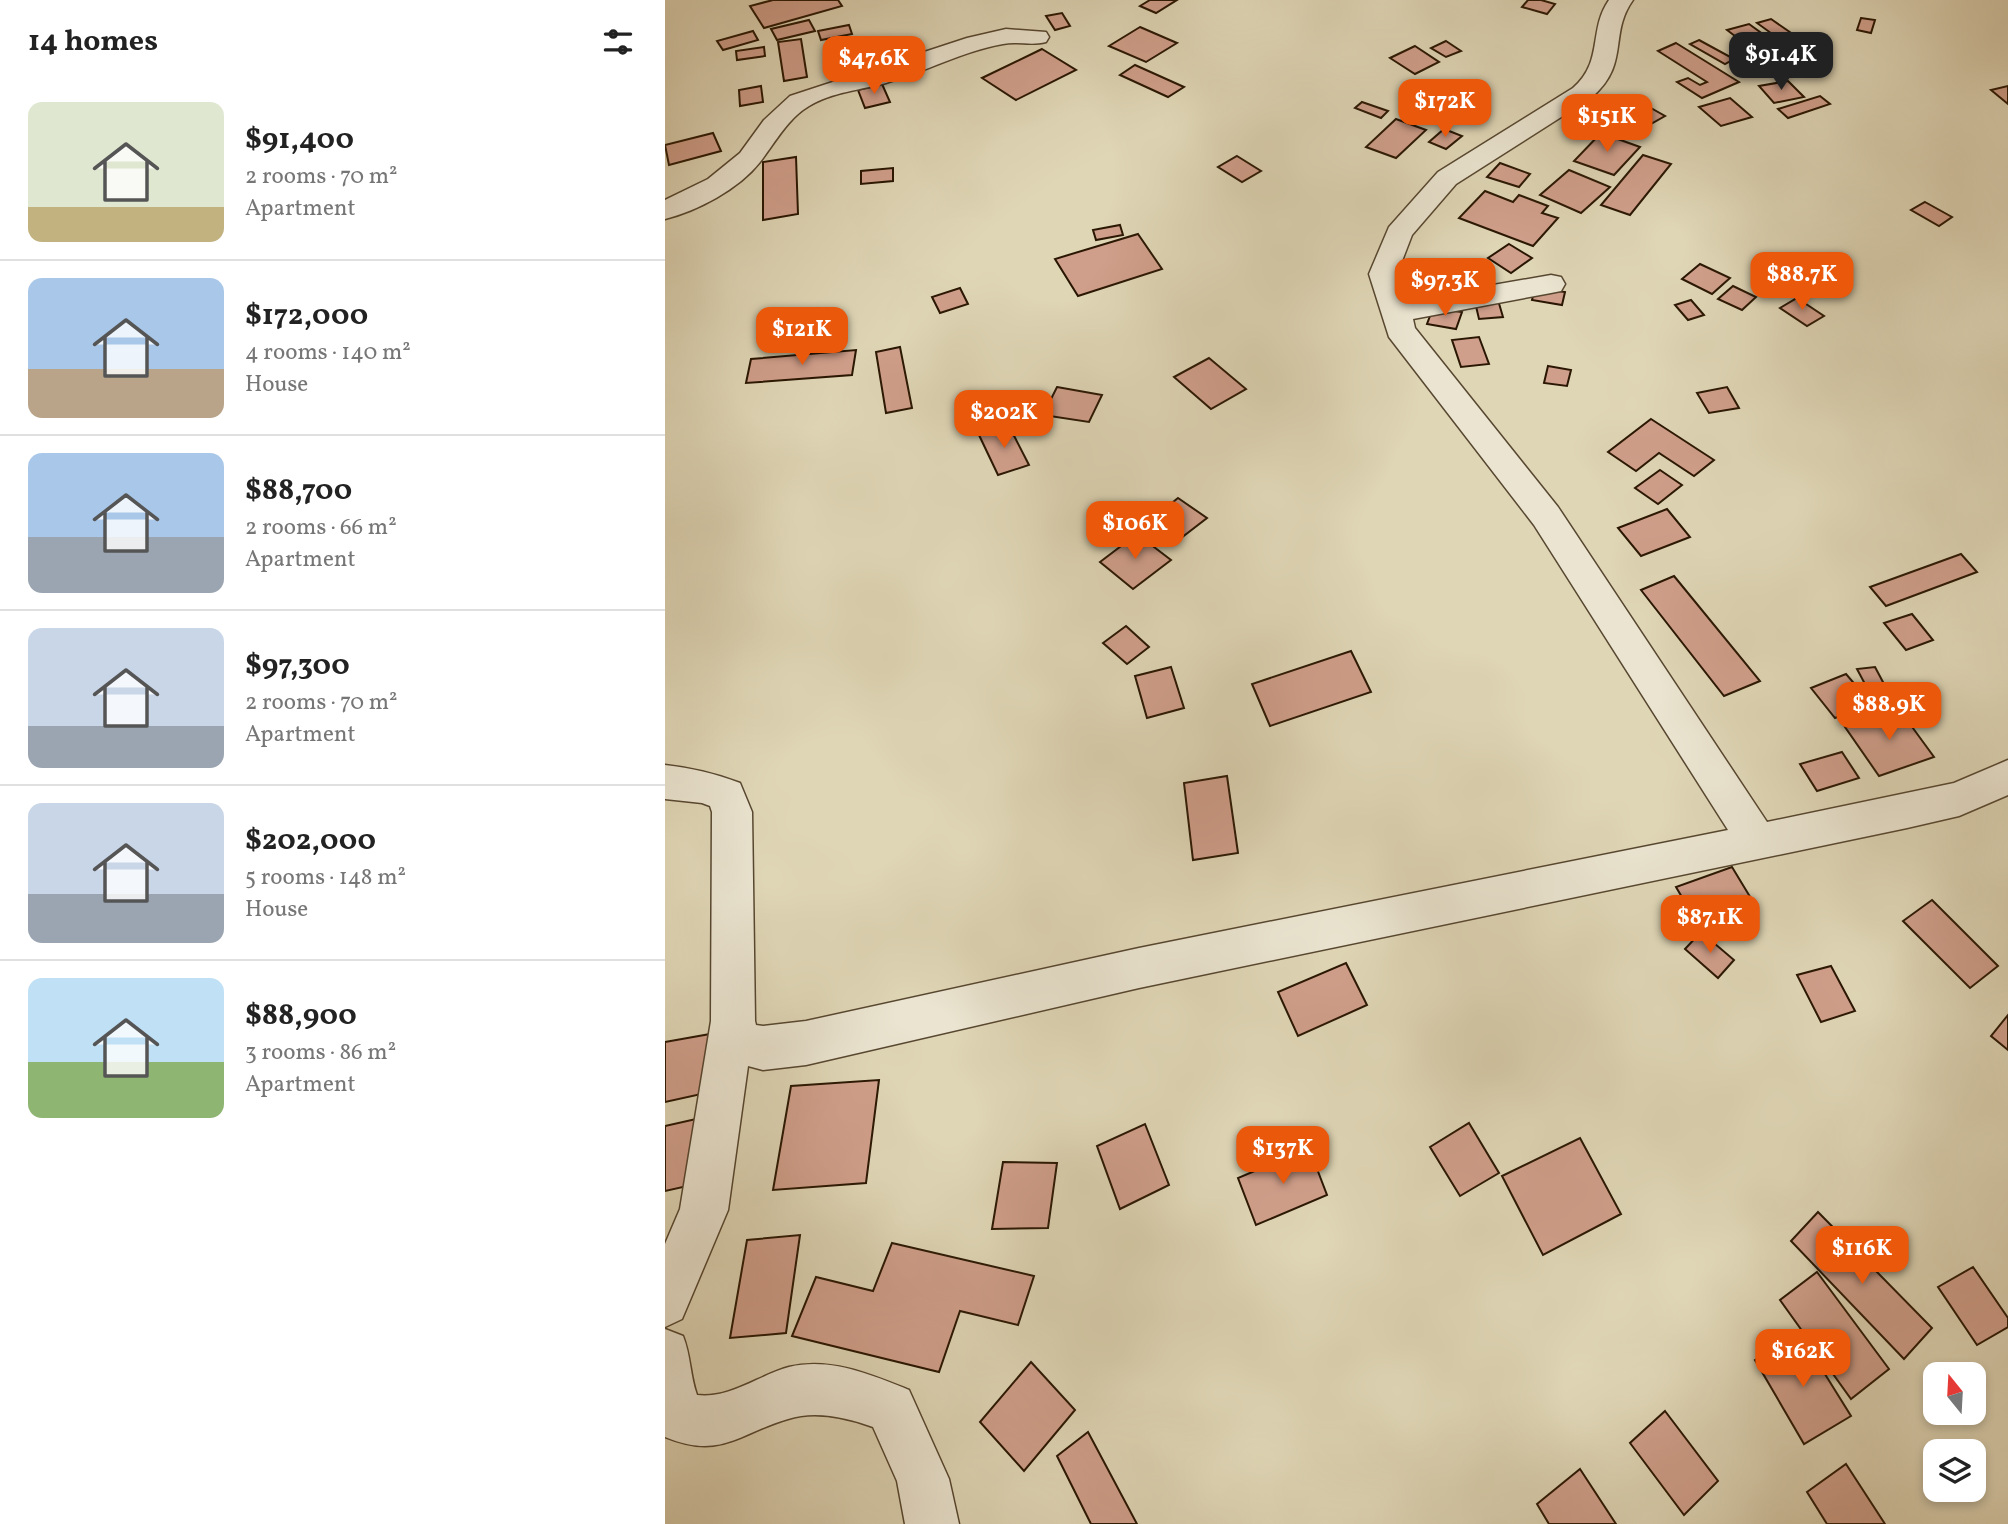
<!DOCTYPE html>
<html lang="en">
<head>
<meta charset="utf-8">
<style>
  :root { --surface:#fff; --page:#f6f6f6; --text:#222; --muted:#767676; --line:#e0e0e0; --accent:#ea580c }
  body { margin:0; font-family:Vollkorn,serif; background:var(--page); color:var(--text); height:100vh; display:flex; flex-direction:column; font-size:26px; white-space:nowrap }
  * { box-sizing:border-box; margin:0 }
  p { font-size:23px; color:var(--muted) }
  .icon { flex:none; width:38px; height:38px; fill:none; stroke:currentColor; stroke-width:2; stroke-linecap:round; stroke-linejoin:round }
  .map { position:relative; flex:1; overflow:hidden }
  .panel { display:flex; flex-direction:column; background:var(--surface); width:665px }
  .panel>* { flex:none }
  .needle { width:46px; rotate:342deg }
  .fabs { position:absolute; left:1258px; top:1362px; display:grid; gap:14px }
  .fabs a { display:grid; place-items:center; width:63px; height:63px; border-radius:14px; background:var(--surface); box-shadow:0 4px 10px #0003; font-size:35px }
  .price { position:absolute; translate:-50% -60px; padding:0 16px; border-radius:14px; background:var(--accent); color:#fff; font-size:23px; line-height:46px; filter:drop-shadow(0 2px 4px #0008) }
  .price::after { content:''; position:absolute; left:50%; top:42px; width:21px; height:16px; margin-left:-10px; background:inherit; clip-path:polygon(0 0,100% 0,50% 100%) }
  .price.active { background:#222; color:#fff }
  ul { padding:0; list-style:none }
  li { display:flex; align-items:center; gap:21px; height:175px; padding:0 28px }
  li+li { border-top:2px solid var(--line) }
  li span { display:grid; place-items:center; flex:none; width:196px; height:140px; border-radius:14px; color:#555 }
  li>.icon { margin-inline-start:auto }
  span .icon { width:84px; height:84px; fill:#fffc; stroke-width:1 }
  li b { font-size:30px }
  h2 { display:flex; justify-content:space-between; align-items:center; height:84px; padding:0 28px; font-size:30px }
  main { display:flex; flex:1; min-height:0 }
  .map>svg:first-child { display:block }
  .building { fill:#d09f8b; stroke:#2a1703; stroke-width:2 }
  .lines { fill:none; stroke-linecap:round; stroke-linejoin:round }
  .street-casing { stroke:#574730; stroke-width:3 }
  .street { fill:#eae4d0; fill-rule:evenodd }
</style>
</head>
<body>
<main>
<section class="panel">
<h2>14 homes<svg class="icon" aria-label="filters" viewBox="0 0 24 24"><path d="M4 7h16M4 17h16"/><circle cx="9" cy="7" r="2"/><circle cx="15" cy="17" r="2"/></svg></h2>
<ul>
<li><span style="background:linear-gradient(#dfe7d0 75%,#c2b280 0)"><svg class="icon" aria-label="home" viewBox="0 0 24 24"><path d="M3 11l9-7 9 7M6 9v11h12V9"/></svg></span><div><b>$91,400</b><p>2 rooms · 70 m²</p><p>Apartment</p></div></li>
<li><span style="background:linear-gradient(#a9c7e8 65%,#b9a48a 0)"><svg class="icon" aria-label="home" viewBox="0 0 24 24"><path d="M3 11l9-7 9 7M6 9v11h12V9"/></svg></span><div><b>$172,000</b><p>4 rooms · 140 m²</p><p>House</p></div></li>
<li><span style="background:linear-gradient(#a9c7e8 60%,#9aa5b1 0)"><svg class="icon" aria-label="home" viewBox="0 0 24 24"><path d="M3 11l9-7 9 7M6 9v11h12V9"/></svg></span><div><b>$88,700</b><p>2 rooms · 66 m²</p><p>Apartment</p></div></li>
<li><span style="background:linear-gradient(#c9d6e8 70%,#9aa5b1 0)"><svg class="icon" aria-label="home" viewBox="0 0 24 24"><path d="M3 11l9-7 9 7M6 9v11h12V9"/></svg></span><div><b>$97,300</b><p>2 rooms · 70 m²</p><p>Apartment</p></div></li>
<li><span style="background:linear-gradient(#c9d6e8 65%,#9aa5b1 0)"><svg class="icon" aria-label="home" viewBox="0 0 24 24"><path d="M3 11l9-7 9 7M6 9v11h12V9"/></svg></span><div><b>$202,000</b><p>5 rooms · 148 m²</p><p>House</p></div></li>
<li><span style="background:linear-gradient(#bfe0f5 60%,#8fb573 0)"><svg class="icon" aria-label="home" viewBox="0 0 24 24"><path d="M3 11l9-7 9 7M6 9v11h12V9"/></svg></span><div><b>$88,900</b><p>3 rooms · 86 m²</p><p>Apartment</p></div></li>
</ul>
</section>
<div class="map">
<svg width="1343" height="1524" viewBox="0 0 1343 1524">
  <rect width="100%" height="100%" fill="#dfd6b6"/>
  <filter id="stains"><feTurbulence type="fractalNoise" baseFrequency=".00286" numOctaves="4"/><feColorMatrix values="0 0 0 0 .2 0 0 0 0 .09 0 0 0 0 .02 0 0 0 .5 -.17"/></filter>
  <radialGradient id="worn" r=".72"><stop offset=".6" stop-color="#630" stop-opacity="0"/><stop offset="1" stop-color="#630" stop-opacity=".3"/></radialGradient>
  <g class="building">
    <polygon points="108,0 173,0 177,6 99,28 85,6"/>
    <polygon points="485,0 512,0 491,13 475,6"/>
    <polygon points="863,0 876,0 890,4 882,14 857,7"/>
    <polygon points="397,13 405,26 390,30 381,16"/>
    <polygon points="1196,18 1210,20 1206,33 1192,30"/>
    <polygon points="1106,19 1142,44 1128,49 1092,23"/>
    <polygon points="144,20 150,31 112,40 106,29"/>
    <polygon points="1084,24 1131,58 1108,65 1062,30"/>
    <polygon points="184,25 187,34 156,40 153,31"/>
    <polygon points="475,27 512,43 481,62 444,46"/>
    <polygon points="88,31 93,40 58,50 52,41"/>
    <polygon points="136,39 142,77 119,81 113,42"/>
    <polygon points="1034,40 1069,59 1060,64 1025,44"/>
    <polygon points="781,41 796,51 781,57 766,48"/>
    <polygon points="1011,43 1074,82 1037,98 1012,82 1023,78 1035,85 1042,82 993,51"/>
    <polygon points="750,46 774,62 750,74 725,58"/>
    <polygon points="99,47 100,56 72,60 71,51"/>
    <polygon points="377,49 411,70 351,100 317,78"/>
    <polygon points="470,65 519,87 503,97 455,75"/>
    <polygon points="1123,81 1139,97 1109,103 1094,86"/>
    <polygon points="217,84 225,102 200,108 193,90"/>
    <polygon points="96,86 98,102 75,106 74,90"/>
    <polygon points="1343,86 1343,104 1326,90"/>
    <polygon points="1155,96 1165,104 1123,118 1113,109"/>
    <polygon points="1065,98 1087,117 1056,126 1034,107"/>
    <polygon points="697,102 723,111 716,118 690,108"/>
    <polygon points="977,103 1000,116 975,130 952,116"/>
    <polygon points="915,115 937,124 928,132 905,122"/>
    <polygon points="731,119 761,130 731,158 701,147"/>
    <polygon points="779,129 797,136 781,149 764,142"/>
    <polygon points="48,133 56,151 4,165 0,145"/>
    <polygon points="936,133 975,147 949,175 909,161"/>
    <polygon points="978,155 1006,164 965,215 936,205"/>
    <polygon points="572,156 596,171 577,182 553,167"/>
    <polygon points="131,157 133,214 98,220 98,162"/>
    <polygon points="835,163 865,174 854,187 822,177"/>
    <polygon points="228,168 228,181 196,184 196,171"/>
    <polygon points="904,170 945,187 916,213 875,195"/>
    <polygon points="820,191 848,202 854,195 883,206 877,213 893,218 868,246 794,218"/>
    <polygon points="1260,202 1287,217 1274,226 1246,210"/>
    <polygon points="455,225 458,235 431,240 428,230"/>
    <polygon points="473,234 497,269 413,296 390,259"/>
    <polygon points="844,244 867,258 846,273 823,258"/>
    <polygon points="1035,264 1065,278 1047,294 1017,279"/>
    <polygon points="1068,286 1091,297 1077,310 1053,299"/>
    <polygon points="295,288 303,304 275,313 267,297"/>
    <polygon points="870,288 900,292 897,305 867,300"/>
    <polygon points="1132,298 1159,316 1142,326 1115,308"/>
    <polygon points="833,300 838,317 814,319 810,302"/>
    <polygon points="1026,300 1039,315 1023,320 1010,305"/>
    <polygon points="768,308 797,312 791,329 762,324"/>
    <polygon points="814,337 824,364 796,367 787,340"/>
    <polygon points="235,347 247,408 221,413 211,352"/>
    <polygon points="191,350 187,375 81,383 86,359"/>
    <polygon points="544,358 581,389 546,409 509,377"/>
    <polygon points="883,366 906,370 902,386 879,383"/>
    <polygon points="392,387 437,395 424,422 378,415"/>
    <polygon points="1062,387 1074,408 1044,413 1032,393"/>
    <polygon points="986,419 1049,460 1029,476 994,453 971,471 943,452"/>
    <polygon points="344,426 364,465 333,475 314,435"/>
    <polygon points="995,470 1017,485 993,504 970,488"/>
    <polygon points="513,498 542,518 507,545 480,525"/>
    <polygon points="1002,509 1025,537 976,556 953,528"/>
    <polygon points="472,534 506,560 468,589 435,562"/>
    <polygon points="1296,554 1312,572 1221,606 1205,587"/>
    <polygon points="1009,576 1095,681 1059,696 976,590"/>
    <polygon points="1247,614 1268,640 1241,650 1219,623"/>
    <polygon points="461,626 484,647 462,664 438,643"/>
    <polygon points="686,651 706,692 605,726 587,684"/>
    <polygon points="506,667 519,708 482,718 470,676"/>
    <polygon points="1210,667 1219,684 1201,686 1192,669"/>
    <polygon points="1181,674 1206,703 1170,718 1146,688"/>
    <polygon points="1234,709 1269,757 1214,776 1180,727"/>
    <polygon points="1177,752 1194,778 1152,791 1135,764"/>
    <polygon points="562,776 573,853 528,860 519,783"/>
    <polygon points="1067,867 1090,905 1034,926 1011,887"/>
    <polygon points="1267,900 1333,966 1305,988 1238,921"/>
    <polygon points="1036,932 1069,960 1053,978 1020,949"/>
    <polygon points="681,963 702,1005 633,1036 613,992"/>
    <polygon points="1166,966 1190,1011 1156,1022 1132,975"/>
    <polygon points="1343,1015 1343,1050 1326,1036"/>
    <polygon points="45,1034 41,1093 0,1102 0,1042"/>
    <polygon points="214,1080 201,1183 108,1190 126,1086"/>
    <polygon points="31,1119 27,1185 0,1191 0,1126"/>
    <polygon points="804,1123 834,1173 795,1196 765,1147"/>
    <polygon points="480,1124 504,1185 455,1209 432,1146"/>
    <polygon points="915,1138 956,1214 878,1255 837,1176"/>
    <polygon points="644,1148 662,1195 591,1225 573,1178"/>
    <polygon points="338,1162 392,1163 383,1228 327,1229"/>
    <polygon points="1153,1212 1267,1328 1239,1359 1126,1241"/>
    <polygon points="135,1235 121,1333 65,1338 82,1240"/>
    <polygon points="227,1243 369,1276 353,1325 295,1311 274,1372 127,1336 151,1277 208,1291"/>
    <polygon points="1308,1267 1343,1318 1343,1327 1312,1345 1273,1287"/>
    <polygon points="1152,1272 1224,1369 1186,1399 1115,1300"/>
    <polygon points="1135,1334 1186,1416 1139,1444 1090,1360"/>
    <polygon points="366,1362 410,1410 359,1471 315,1422"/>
    <polygon points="1000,1411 1053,1481 1019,1515 965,1443"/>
    <polygon points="423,1432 472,1524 426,1524 392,1456"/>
    <polygon points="1181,1464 1220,1524 1162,1524 1142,1492"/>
    <polygon points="915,1469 951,1524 884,1524 872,1504"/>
  </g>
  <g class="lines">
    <g class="street-casing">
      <g id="street">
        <path d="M944,0H968C943,35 966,64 926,98L791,184L747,235L732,274L742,300L886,275L896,277L900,284L896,291L886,293L748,319L750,328L893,507L1102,822L1289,783L1343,760V795L1294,816L1242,828L474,988L141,1065L98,1070L83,1066L63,1210L17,1319L0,1327V1244L15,1209L46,1021L47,812L45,806L37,803L0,799V765C27,768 49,773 75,783L87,812L90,1021L91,1025L98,1026L141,1021L474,948L1063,830L869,525L724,337L704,274L724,227L773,172L908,88C939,61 923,30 944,0Z"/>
        <path d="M341,29L381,32L384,37L381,42C366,46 352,41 338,44C298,51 260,72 221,83C196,90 167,92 144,106C122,119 110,143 95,162C74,189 32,211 0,219V200L43,179L75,153L99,120L125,96L302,38Z"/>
        <path d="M0,1329L18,1336C26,1356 25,1376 32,1395C65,1399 94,1375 124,1367C165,1357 207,1375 244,1390L284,1479L294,1524H240L232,1481L208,1427C183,1418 151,1410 123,1419C72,1434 56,1460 0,1437Z"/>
      </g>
    </g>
    <use href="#street" class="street"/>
  </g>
  <rect width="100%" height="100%" filter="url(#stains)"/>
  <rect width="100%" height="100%" fill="url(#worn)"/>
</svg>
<div class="fabs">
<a><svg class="needle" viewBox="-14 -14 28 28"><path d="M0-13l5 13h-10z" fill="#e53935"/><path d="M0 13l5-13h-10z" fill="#767676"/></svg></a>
<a><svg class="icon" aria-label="layers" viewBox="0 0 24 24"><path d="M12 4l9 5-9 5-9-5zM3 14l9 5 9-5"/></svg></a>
</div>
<b class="price active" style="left:1116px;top:92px">$91.4K</b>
<b class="price" style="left:209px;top:96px">$47.6K</b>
<b class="price" style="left:780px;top:139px">$172K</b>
<b class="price" style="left:942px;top:154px">$151K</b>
<b class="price" style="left:1137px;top:312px">$88.7K</b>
<b class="price" style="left:780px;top:318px">$97.3K</b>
<b class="price" style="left:137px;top:367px">$121K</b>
<b class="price" style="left:339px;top:450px">$202K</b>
<b class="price" style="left:470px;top:561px">$106K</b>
<b class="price" style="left:1224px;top:742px">$88.9K</b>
<b class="price" style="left:1045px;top:955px">$87.1K</b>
<b class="price" style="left:618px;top:1186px">$137K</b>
<b class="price" style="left:1197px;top:1286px">$116K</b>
<b class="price" style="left:1138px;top:1389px">$162K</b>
</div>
</main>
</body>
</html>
